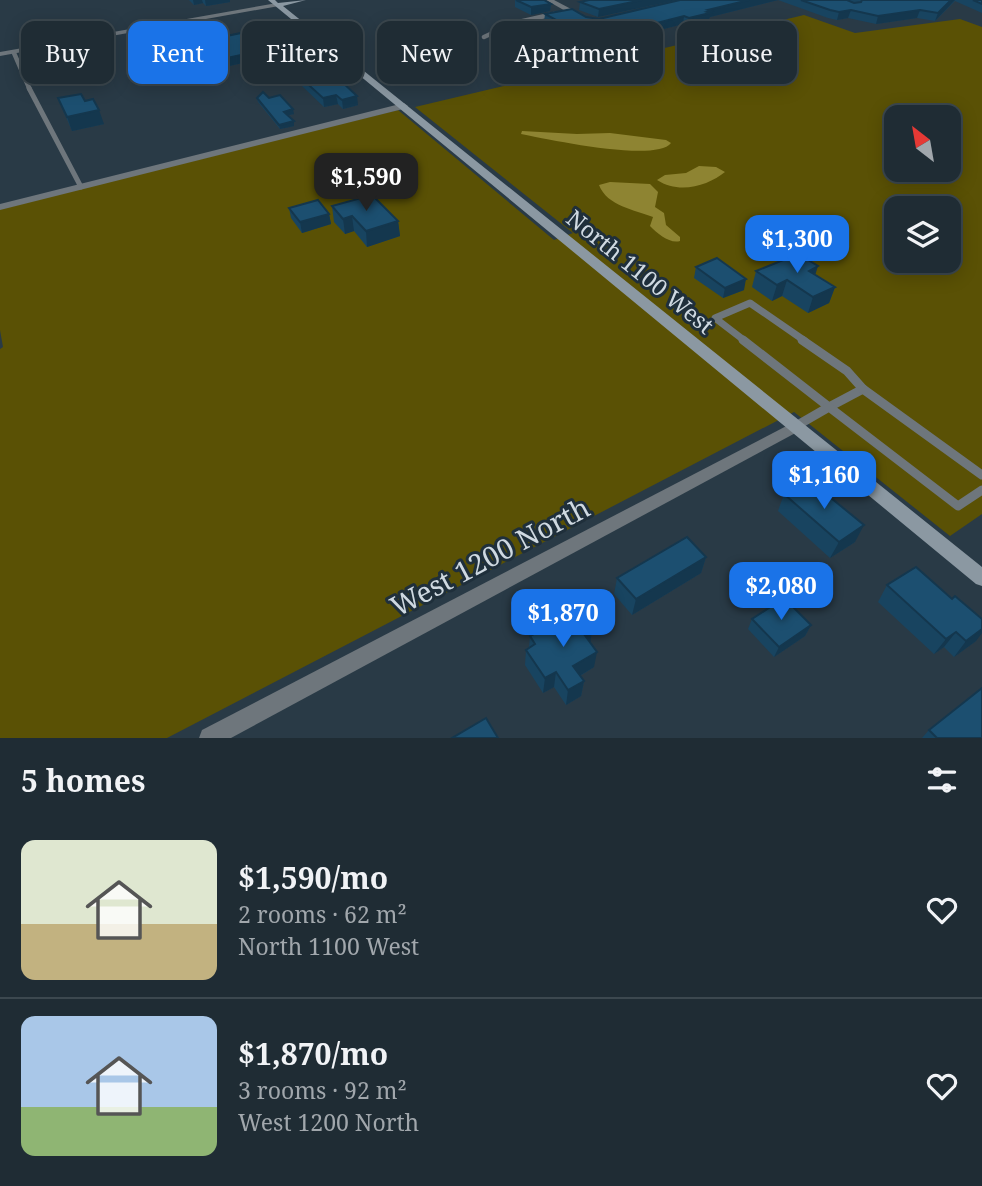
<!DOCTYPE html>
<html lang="en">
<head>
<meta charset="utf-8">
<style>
  :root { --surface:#1f2c34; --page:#2c3840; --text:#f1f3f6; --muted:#a1a7ac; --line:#3c484f; --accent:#1a73e8 }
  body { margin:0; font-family:"Noto Serif",serif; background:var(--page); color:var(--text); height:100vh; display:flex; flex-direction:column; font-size:26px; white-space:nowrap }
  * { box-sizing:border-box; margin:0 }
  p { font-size:23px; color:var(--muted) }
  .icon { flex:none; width:38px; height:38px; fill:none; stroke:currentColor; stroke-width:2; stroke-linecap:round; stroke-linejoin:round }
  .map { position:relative; height:738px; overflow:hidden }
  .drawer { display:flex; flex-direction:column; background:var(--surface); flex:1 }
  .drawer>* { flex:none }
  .guide { position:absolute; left:21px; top:21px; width:942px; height:63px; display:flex; gap:14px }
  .needle { width:46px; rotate:329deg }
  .controls { position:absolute; left:884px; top:105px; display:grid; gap:14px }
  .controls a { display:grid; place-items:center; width:77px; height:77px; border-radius:14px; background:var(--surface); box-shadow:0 4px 18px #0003,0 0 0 2px var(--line); font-size:35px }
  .price { position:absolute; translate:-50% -60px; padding:0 16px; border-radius:14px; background:var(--accent); color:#fff; font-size:23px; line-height:46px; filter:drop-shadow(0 2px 4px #0008) }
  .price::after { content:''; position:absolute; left:50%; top:42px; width:21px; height:16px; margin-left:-10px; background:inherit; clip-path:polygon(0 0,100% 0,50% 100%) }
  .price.active { background:#222; color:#fff }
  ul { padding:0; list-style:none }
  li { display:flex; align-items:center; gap:21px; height:175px; padding:0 21px }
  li+li { border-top:2px solid var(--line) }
  li span { display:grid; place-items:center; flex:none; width:196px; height:140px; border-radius:14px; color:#555 }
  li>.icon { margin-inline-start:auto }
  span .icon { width:84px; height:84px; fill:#fffc; stroke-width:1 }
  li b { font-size:30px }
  h2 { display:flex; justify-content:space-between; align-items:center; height:84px; padding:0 21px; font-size:30px }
  .pill { padding:0 24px; border-radius:14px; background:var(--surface); box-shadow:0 4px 18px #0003,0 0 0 2px var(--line); font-size:24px; line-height:63px }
  .pill.active { background:var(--accent); color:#fff }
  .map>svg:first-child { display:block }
  .green { fill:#5a5105; fill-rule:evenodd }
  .water { fill:#8e8432 }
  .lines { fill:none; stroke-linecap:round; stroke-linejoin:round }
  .lane-far3 { stroke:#6e767c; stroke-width:4.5 }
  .lane-far2 { stroke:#6e767c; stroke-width:5 }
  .lane-far1 { stroke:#6e767c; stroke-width:7 }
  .lane { stroke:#6e767c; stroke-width:9 }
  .street { fill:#6e767c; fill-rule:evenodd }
  .secondary { fill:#8b98a2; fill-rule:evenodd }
  .wall { fill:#184460 }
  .shaded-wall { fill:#14374e }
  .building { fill:#1c4f70; stroke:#14374e; stroke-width:2 }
  .labels { text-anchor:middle; stroke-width:6; stroke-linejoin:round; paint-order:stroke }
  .street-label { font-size:23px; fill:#cfd9e1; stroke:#1f2f3b }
  .near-street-label { font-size:28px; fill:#cfd9e1; stroke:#1f2f3b }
</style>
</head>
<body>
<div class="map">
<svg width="982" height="738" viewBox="0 0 982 738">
  <rect width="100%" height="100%" fill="#293a46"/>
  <path class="green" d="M804,15L855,33L960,19L982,27V514L950,536L794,412L167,738H0V349L3,347L0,330V207L398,110L554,240L573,233L415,107ZM896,117H948V170H896ZM896,208H948V261H896Z"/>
  <g class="water">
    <path d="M522,131L577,134L610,133L666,140L671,143C656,163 547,139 521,134Z"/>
    <path d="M699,166L716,167L725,172C709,185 680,195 657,180L665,175L686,173Z"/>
    <path d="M610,182L650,184L658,192L655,207L664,213L666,225L680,237V241C670,244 658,234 650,226L653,217C635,210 607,206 599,185Z"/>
  </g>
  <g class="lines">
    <g class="lane-far3">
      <polyline points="261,30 299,23"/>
      <polyline points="484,37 514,23 554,14"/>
      <polyline points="14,53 30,90"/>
    </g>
    <polyline class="lane-far2" points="29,88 81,187"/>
    <polyline class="lane-far1" points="745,341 715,318 750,303 805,341"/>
    <g class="lane">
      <polyline points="743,340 829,407 863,389"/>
      <polyline points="802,340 847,371 863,389"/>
      <polyline points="863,389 982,475"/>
      <polyline points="796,426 829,407 958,506 982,490"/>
    </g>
    <g class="street">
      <polygon points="546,0 554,0 590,19 583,21"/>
      <polygon points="277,3 279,6 0,56 0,52"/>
      <polygon points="404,103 408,106 407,108 0,210 0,204"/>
      <polygon points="796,421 801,422 804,426 801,430 231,738 199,738 202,730"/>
    </g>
    <polygon class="secondary" points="268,0 275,0 278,3 306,0 283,6 982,567 982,586 976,584"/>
  </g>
  <g class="wall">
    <polygon points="189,0 230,0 230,2 206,6 203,3 194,5"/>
    <polygon points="515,0 544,0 551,4 550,11 531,15 515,7"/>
    <polygon points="583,0 676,0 598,17 579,10 580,2 585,1"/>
    <polygon points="680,0 982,0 982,13 955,1 935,21 917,18 876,24 848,18 837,20 828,18 778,0 710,17 708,21 688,26 683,24 620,40 620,46 590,49 573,33 567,34 544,22 545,14 599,19"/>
    <polygon points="207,40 294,49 295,52 358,105 343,109 338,104 324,107 302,86 300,77 302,77 286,63 286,58 269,62 265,58 229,66 209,47"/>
    <polygon points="58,98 85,101 104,124 72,131"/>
    <polygon points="257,98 269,98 294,114 288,115 294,121 294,126 280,129 258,102"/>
    <polygon points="332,206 398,221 400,236 367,247 354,231 345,234 334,222"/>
    <polygon points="289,208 329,214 331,224 302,233 291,218"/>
    <polygon points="696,267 744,290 723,298 694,278"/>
    <polygon points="756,271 815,275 835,287 829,303 808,313 782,296 772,301 752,287"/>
    <polygon points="784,494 855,542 830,558 778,511"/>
    <polygon points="706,557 701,573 632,615 614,594 617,578"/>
    <polygon points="887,585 976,641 954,657 944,647 934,654 878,602"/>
    <polygon points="752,619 811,625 805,636 774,657 748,629"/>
    <polygon points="530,636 590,643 594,667 580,676 584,681 581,696 566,705 554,687 543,693 525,665 526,650 529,648"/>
    <polygon points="929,730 982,738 922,738"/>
  </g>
  <g class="shaded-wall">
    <polygon points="193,0 202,0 203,3 194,5"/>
    <polygon points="205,0 230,0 230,2 206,6"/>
    <polygon points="642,0 676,0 598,17 599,9"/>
    <polygon points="749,0 778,0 710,17 708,21 688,26 689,18 708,10"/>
    <polygon points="951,0 955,0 935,21 938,13"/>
    <polygon points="551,4 550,11 531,15 531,7"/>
    <polygon points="851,10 848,18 837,20 839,12"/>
    <polygon points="920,10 917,18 876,24 878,16"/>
    <polygon points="684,16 683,24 620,40 620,46 590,49 590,41"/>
    <polygon points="573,25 573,33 567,34 567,26"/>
    <polygon points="294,49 295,56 285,54 286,58 269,62 268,54"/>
    <polygon points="264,50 265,58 229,66 227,58"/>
    <polygon points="92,65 94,69 35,81 33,76"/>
    <polygon points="336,95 338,104 324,107 323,98"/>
    <polygon points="357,96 358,105 343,109 342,100"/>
    <polygon points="293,109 294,114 284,116 284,112"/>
    <polygon points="99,110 104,124 72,131 67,117"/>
    <polygon points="294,121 294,126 280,129 279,125"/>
    <polygon points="329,214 331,224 302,233 300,222"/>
    <polygon points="352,216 354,231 345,234 343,219"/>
    <polygon points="398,221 400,236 367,247 366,231"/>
    <polygon points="818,266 813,282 809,271"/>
    <polygon points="746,279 744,290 723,298 725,288"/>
    <polygon points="787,280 782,296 772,301 777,285"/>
    <polygon points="835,287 829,303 808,313 813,297"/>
    <polygon points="864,525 855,542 830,558 839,542"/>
    <polygon points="706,557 701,573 632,615 636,599"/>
    <polygon points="811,625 805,636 774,657 779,647"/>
    <polygon points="982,629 982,633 976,641 954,657 966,641"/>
    <polygon points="592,630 590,645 584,634"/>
    <polygon points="956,632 944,647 934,654 946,639"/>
    <polygon points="597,652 594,667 571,681 573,666"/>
    <polygon points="556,672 554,687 543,693 545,678"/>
    <polygon points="584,681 581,696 566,705 568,690"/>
  </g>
  <g class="building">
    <polygon points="516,0 544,0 551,4 531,7"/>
    <polygon points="589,0 642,0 599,9 580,2"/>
    <polygon points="680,0 749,0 708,10 711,11 707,12 710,13 689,18 684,16 614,34 620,38 590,41 573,25 567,26 545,14 572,9 586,17 599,19"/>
    <polygon points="801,0 847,0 854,3 861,2 862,0 951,0 938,13 920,10 878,16 851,10 839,12 830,10"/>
    <polygon points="973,0 982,0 982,4"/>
    <polygon points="270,27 294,49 268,54 264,50 227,58 207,40"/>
    <polygon points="80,45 92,65 33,76 24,56"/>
    <polygon points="300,51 319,67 325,66 357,96 342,100 336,95 323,98 300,77 307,75 304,71 285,54"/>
    <polygon points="263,92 269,98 280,95 293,109 284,112 294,121 279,125 257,98"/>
    <polygon points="81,94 85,101 93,99 99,110 67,117 58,98"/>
    <polygon points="372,195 398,221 366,231 352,216 343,219 332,206"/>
    <polygon points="318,200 329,214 300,222 289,208"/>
    <polygon points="798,254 818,266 809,271 835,287 813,297 787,280 777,285 756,271"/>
    <polygon points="717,258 746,279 725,288 696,267"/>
    <polygon points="809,480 864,525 839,542 784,494"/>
    <polygon points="687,537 706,557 636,599 617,578"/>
    <polygon points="916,567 952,599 955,596 982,619 982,629 966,641 956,632 946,639 887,585"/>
    <polygon points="784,598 811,625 779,647 752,619"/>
    <polygon points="578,610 592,630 584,634 597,652 573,666 584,681 568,690 556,672 545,678 526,650 535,644 530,636"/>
    <polygon points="982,688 982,738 937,738 929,730"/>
    <polygon points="486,718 498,738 452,738"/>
  </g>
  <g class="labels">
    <g class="street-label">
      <text transform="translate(640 272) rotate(39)" y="8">North 1100 West</text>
    </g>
    <g class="near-street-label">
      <text transform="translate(490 557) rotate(-28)" y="10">West 1200 North</text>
    </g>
  </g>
</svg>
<div class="controls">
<a><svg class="needle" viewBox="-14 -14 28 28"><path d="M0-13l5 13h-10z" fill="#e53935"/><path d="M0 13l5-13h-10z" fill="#a1a7ac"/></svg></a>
<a><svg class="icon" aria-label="layers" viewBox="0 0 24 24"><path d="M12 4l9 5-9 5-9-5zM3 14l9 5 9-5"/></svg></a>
</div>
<b class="price active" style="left:366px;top:213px">$1,590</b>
<b class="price" style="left:797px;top:275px">$1,300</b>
<b class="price" style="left:824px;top:511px">$1,160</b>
<b class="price" style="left:781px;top:622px">$2,080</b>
<b class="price" style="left:563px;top:649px">$1,870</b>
<div class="guide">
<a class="pill">Buy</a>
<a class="pill active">Rent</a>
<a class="pill">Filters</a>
<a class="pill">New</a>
<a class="pill">Apartment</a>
<a class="pill">House</a>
</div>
</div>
<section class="drawer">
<h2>5 homes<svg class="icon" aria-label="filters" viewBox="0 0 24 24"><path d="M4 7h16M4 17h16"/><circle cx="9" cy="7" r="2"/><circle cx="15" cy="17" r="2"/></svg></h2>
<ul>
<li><span style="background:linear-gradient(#dfe7d0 60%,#c2b280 0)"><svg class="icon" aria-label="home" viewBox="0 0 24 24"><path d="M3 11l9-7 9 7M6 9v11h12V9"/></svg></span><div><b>$1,590/mo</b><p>2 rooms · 62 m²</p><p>North 1100 West</p></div><svg class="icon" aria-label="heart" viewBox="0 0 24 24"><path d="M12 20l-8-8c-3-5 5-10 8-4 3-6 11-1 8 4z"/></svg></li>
<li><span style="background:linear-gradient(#a9c7e8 65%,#8fb573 0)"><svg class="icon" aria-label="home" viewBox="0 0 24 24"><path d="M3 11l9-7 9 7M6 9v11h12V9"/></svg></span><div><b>$1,870/mo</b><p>3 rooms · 92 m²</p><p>West 1200 North</p></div><svg class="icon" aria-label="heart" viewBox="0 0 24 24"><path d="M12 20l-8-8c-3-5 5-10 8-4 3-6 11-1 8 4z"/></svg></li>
</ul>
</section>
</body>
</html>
